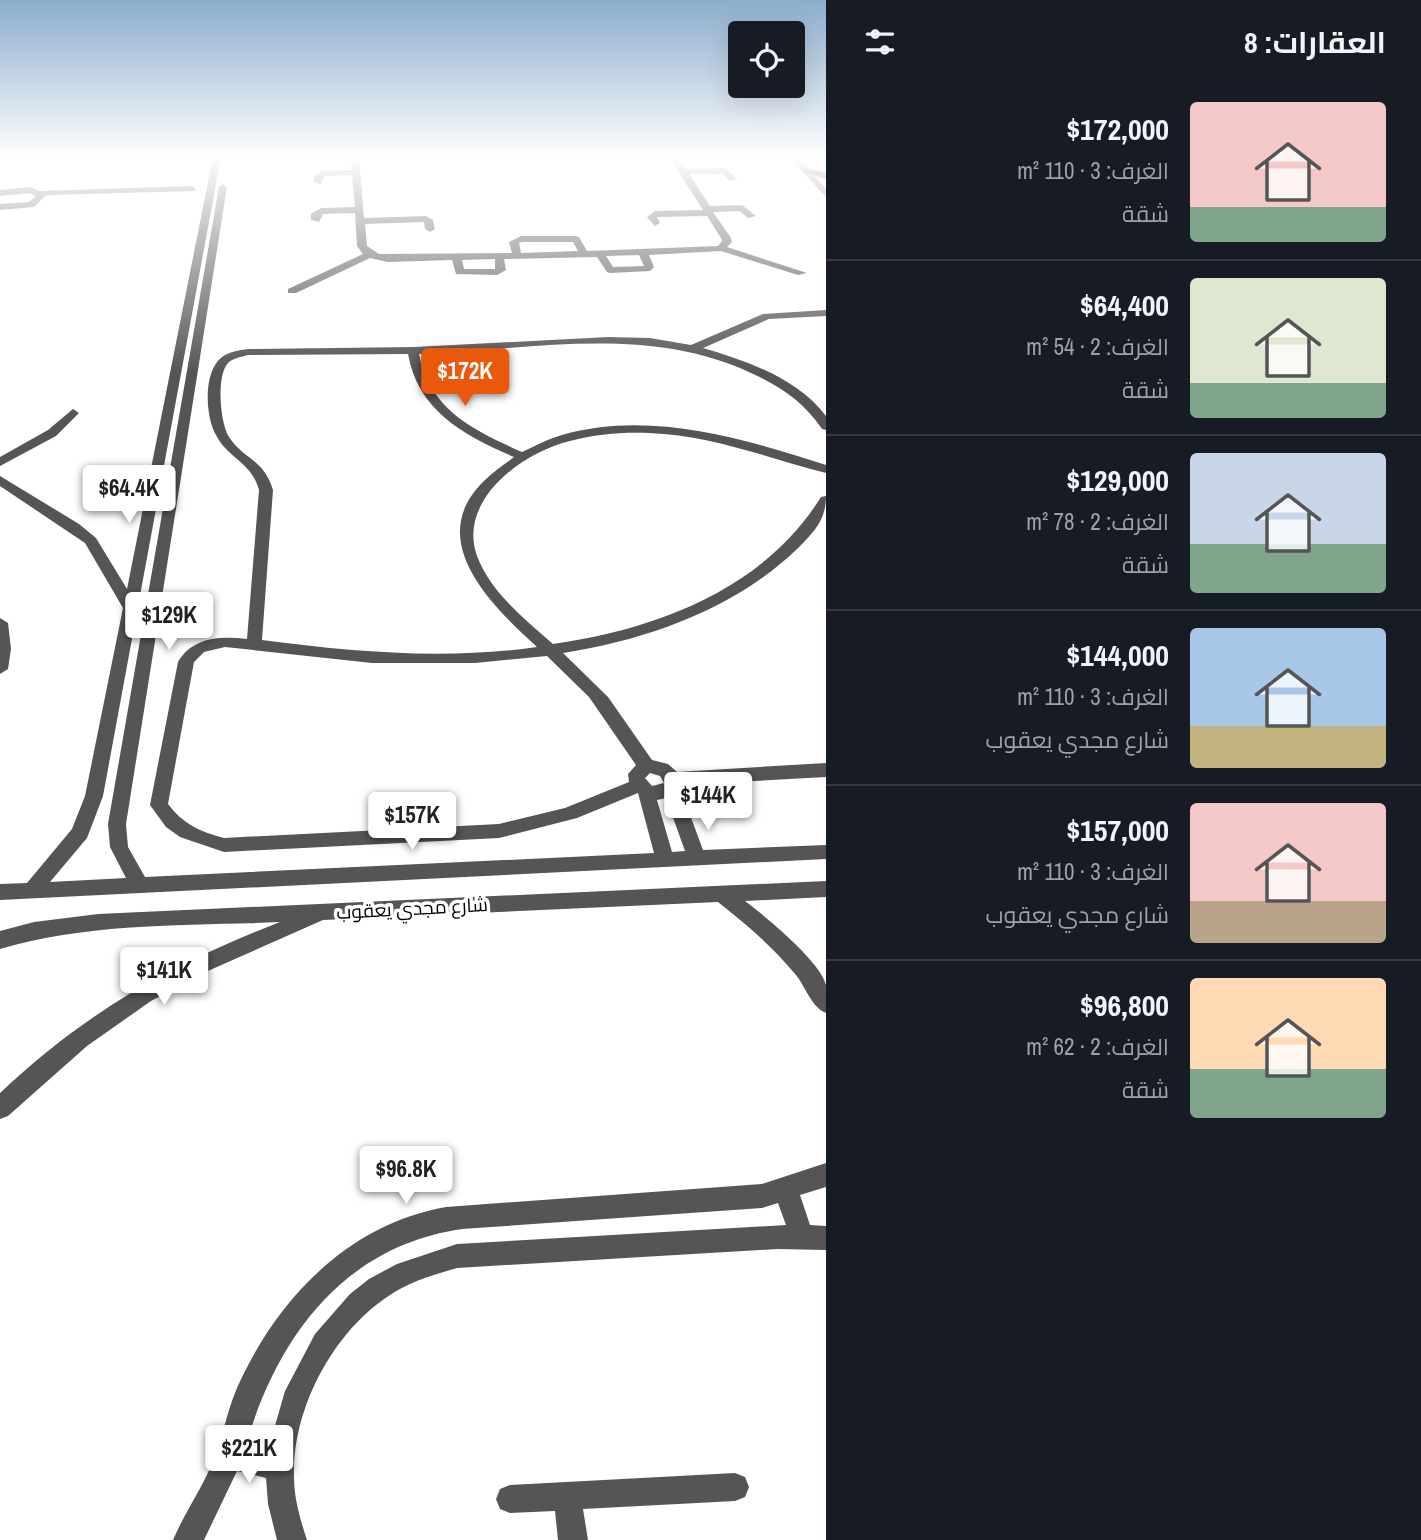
<!DOCTYPE html>
<html lang="ar">
<head>
<meta charset="utf-8">
<style>
  :root { --surface:#171b24; --page:#242831; --text:#f1f3f6; --muted:#9ea1a6; --line:#363941; --accent:#ea580c }
  body { margin:0; font-family:"Archivo Narrow",Cairo,sans-serif; background:var(--page); color:var(--text); direction:rtl; height:100vh; display:flex; flex-direction:column; font-size:26px; white-space:nowrap }
  * { box-sizing:border-box; margin:0 }
  p { font-size:23px; color:var(--muted) }
  .icon { flex:none; width:38px; height:38px; fill:none; stroke:currentColor; stroke-width:2; stroke-linecap:round; stroke-linejoin:round }
  .map { position:relative; flex:1; overflow:hidden; direction:ltr }
  .side { display:flex; flex-direction:column; background:var(--surface); width:595px }
  .side>* { flex:none }
  .controls { position:absolute; left:728px; top:21px; display:grid; gap:14px }
  .controls a { display:grid; place-items:center; width:77px; height:77px; border-radius:7px; background:var(--surface); box-shadow:0 7px 28px #0002; font-size:35px }
  .price { position:absolute; translate:-50% -60px; padding:0 16px; border-radius:7px; background:#fff; color:#222; font-size:23px; line-height:46px; filter:drop-shadow(0 2px 4px #0008) }
  .price::after { content:''; position:absolute; left:50%; top:42px; width:21px; height:16px; margin-left:-10px; background:inherit; clip-path:polygon(0 0,100% 0,50% 100%) }
  .price.on { background:var(--accent); color:#fff }
  ul { padding:0; list-style:none }
  li { display:flex; align-items:center; gap:21px; height:175px; padding:0 35px }
  li+li { border-top:2px solid var(--line) }
  li span { display:grid; place-items:center; flex:none; width:196px; height:140px; border-radius:7px; color:#555 }
  li>.icon { margin-inline-start:auto }
  span .icon { width:84px; height:84px; fill:#fffc; stroke-width:1 }
  li b { font-size:30px }
  h2 { display:flex; justify-content:space-between; align-items:center; height:84px; padding:0 35px; font-size:30px }
  main { display:flex; flex:1; min-height:0 }
  .map>svg:first-child { display:block }
  .lines { fill:none; stroke-linecap:round; stroke-linejoin:round }
  .major-casing { stroke:#dbdbdb; stroke-width:1 }
  .minor { fill:#555; fill-rule:evenodd }
  .major { fill:#000; fill-rule:evenodd }
  .labels { text-anchor:middle; stroke-width:7; stroke-linejoin:round; paint-order:stroke }
  .street-label { font-size:19px; fill:#000; stroke:#fff }
</style>
</head>
<body>
<main>
<section class="side">
<h2>العقارات: 8<svg class="icon" aria-label="filters" viewBox="0 0 24 24"><path d="M4 7h16M4 17h16"/><circle cx="9" cy="7" r="2"/><circle cx="15" cy="17" r="2"/></svg></h2>
<ul>
<li><span style="background:linear-gradient(#f6c9c9 75%,#7fa58c 0)"><svg class="icon" aria-label="home" viewBox="0 0 24 24"><path d="M3 11l9-7 9 7M6 9v11h12V9"/></svg></span><div><b>$172,000</b><p>الغرف: 3 · 110 m²</p><p>شقة</p></div></li>
<li><span style="background:linear-gradient(#dfe7d0 75%,#7fa58c 0)"><svg class="icon" aria-label="home" viewBox="0 0 24 24"><path d="M3 11l9-7 9 7M6 9v11h12V9"/></svg></span><div><b>$64,400</b><p>الغرف: 2 · 54 m²</p><p>شقة</p></div></li>
<li><span style="background:linear-gradient(#c9d6e8 65%,#7fa58c 0)"><svg class="icon" aria-label="home" viewBox="0 0 24 24"><path d="M3 11l9-7 9 7M6 9v11h12V9"/></svg></span><div><b>$129,000</b><p>الغرف: 2 · 78 m²</p><p>شقة</p></div></li>
<li><span style="background:linear-gradient(#a9c7e8 70%,#c2b280 0)"><svg class="icon" aria-label="home" viewBox="0 0 24 24"><path d="M3 11l9-7 9 7M6 9v11h12V9"/></svg></span><div><b>$144,000</b><p>الغرف: 3 · 110 m²</p><p>شارع مجدي يعقوب</p></div></li>
<li><span style="background:linear-gradient(#f6c9c9 70%,#b9a48a 0)"><svg class="icon" aria-label="home" viewBox="0 0 24 24"><path d="M3 11l9-7 9 7M6 9v11h12V9"/></svg></span><div><b>$157,000</b><p>الغرف: 3 · 110 m²</p><p>شارع مجدي يعقوب</p></div></li>
<li><span style="background:linear-gradient(#ffd9b3 65%,#7fa58c 0)"><svg class="icon" aria-label="home" viewBox="0 0 24 24"><path d="M3 11l9-7 9 7M6 9v11h12V9"/></svg></span><div><b>$96,800</b><p>الغرف: 2 · 62 m²</p><p>شقة</p></div></li>
</ul>
</section>
<div class="map">
<svg width="826" height="1540" viewBox="0 0 826 1540">
  <rect width="100%" height="100%" fill="#fff"/>
  <g class="lines">
    <g class="major-casing">
      <polygon id="major" points="805,167 826,173 826,179 802,172"/>
    </g>
    <g class="minor">
      <path d="M213,157H221L103,796L87,838L50,882L126,878L110,847L108,824L219,187L223,184L227,187L126,824L128,847L145,877L654,853L638,793L577,818L499,838L224,852L180,837L166,827L150,805L178,662C193,637 220,636 247,639L259,490C251,461 228,459 216,435C205,416 203,371 222,357C229,352 239,350 248,349L415,347L608,337L650,338L691,345L763,314L826,310V316L769,319L703,348C747,361 797,378 826,416V430L822,429C804,402 780,386 751,373C647,324 530,350 419,354C430,410 473,430 522,452C535,446 548,439 562,435C649,410 742,438 826,465V473C767,458 711,435 649,433C623,432 596,434 570,441C523,452 457,500 477,556C491,593 525,619 553,644C657,629 764,589 821,497L826,496C826,521 813,533 796,550C734,609 647,640 563,653L608,697L652,760L668,764L677,772L826,763V777L681,785L680,788L703,850L826,845V859L0,900V884L27,883L72,829L85,796L123,608L85,543L0,486V476L79,524L96,538L127,589ZM408,354C418,411 465,436 514,457C504,465 493,472 484,481C423,540 492,606 537,647C445,660 353,652 262,640L273,490C263,458 244,460 229,437C220,423 216,376 228,363C233,358 241,357 248,355ZM225,647L372,663H475L547,656L589,697L636,765L628,774L629,782L565,808L499,824L224,838C201,832 183,824 168,804L194,662L204,652ZM650,773L660,776L664,783L652,786L645,778ZM666,798L685,851L672,852L657,800Z"/>
      <path d="M351,157H359L364,218L426,216L433,220L435,229L430,232L425,229L424,222L365,224L367,246L379,254L512,253L509,242L521,236H576L579,237L587,251L718,246L722,241L721,238L707,216L657,217L660,223L655,226L647,217L655,211L703,210L669,157H677L685,169L725,168L737,179L730,181L723,174H689L710,206L742,205L756,216L748,218L740,211L713,212L731,238L732,242L727,247L807,273L798,275L721,251L649,255L654,267L650,271L610,273L607,272L597,257L504,259L506,270L497,275L456,274L452,260L388,262L370,258L296,293H288V289L363,254L357,246L355,213L323,214L319,222L311,220V214L321,208L355,207L352,175L324,176L321,184L314,182V176L323,171L352,170ZM522,242H573L578,251L521,253L519,243ZM639,255L644,266L613,267L606,256ZM495,259V269H464L462,260Z"/>
      <polygon points="789,157 798,157 826,189 826,197"/>
      <polygon points="193,186 196,191 46,195 34,207 0,210 0,204 29,202 36,196 29,193 0,196 0,190 30,187 39,191"/>
      <polygon points="73,409 79,413 56,436 0,466 0,457 48,430"/>
      <polygon points="0,618 8,623 11,649 8,669 0,674"/>
      <path d="M826,881V897L745,901C765,916 821,962 826,985C826,994 826,1005 826,1013C812,1008 805,986 796,975C773,947 746,924 718,902L323,920L210,970L151,1001L87,1046L8,1116L0,1119V1093C87,1011 170,965 280,922C188,926 90,922 0,949V931L34,922L98,914Z"/>
      <path d="M826,1163V1187L800,1195L810,1225L826,1226V1250L777,1249L457,1268C433,1275 408,1282 387,1297C332,1334 292,1410 294,1477C294,1498 300,1519 307,1540H277L268,1504L266,1478L237,1471L204,1540H173C185,1512 203,1487 214,1459C223,1436 227,1411 237,1388C276,1300 348,1224 446,1207L762,1184ZM778,1203L786,1225L457,1244L397,1264L369,1279L350,1294L315,1334L285,1391L268,1450L246,1445C277,1337 344,1246 462,1229L762,1208Z"/>
      <polygon points="735,1473 745,1477 749,1487 745,1497 735,1501 583,1509 588,1540 558,1540 555,1511 510,1513 500,1509 496,1499 500,1489 510,1485"/>
    </g>
    <use href="#major" class="major"/>
  </g>
  <linearGradient id="sky" x2="0" y2="1"><stop stop-color="#8cadcc"/><stop offset="0.42" stop-color="#fff"/><stop offset="1" stop-color="#fff" stop-opacity="0"/></linearGradient>
  <rect width="826" height="373" fill="url(#sky)"/>
  <g class="labels">
    <g class="street-label">
      <text transform="translate(412 908) rotate(-3)" y="7">شارع مجدي يعقوب</text>
    </g>
  </g>
</svg>
<div class="controls">
<a><svg class="icon" aria-label="locate" viewBox="0 0 24 24"><circle cx="12" cy="12" r="6"/><path d="M12 2v4M12 18v4M2 12h4M18 12h4"/></svg></a>
</div>
<b class="price on" style="left:465px;top:408px">$172K</b>
<b class="price" style="left:129px;top:525px">$64.4K</b>
<b class="price" style="left:169px;top:652px">$129K</b>
<b class="price" style="left:708px;top:832px">$144K</b>
<b class="price" style="left:412px;top:852px">$157K</b>
<b class="price" style="left:164px;top:1007px">$141K</b>
<b class="price" style="left:406px;top:1206px">$96.8K</b>
<b class="price" style="left:249px;top:1485px">$221K</b>
</div>
</main>
</body>
</html>
